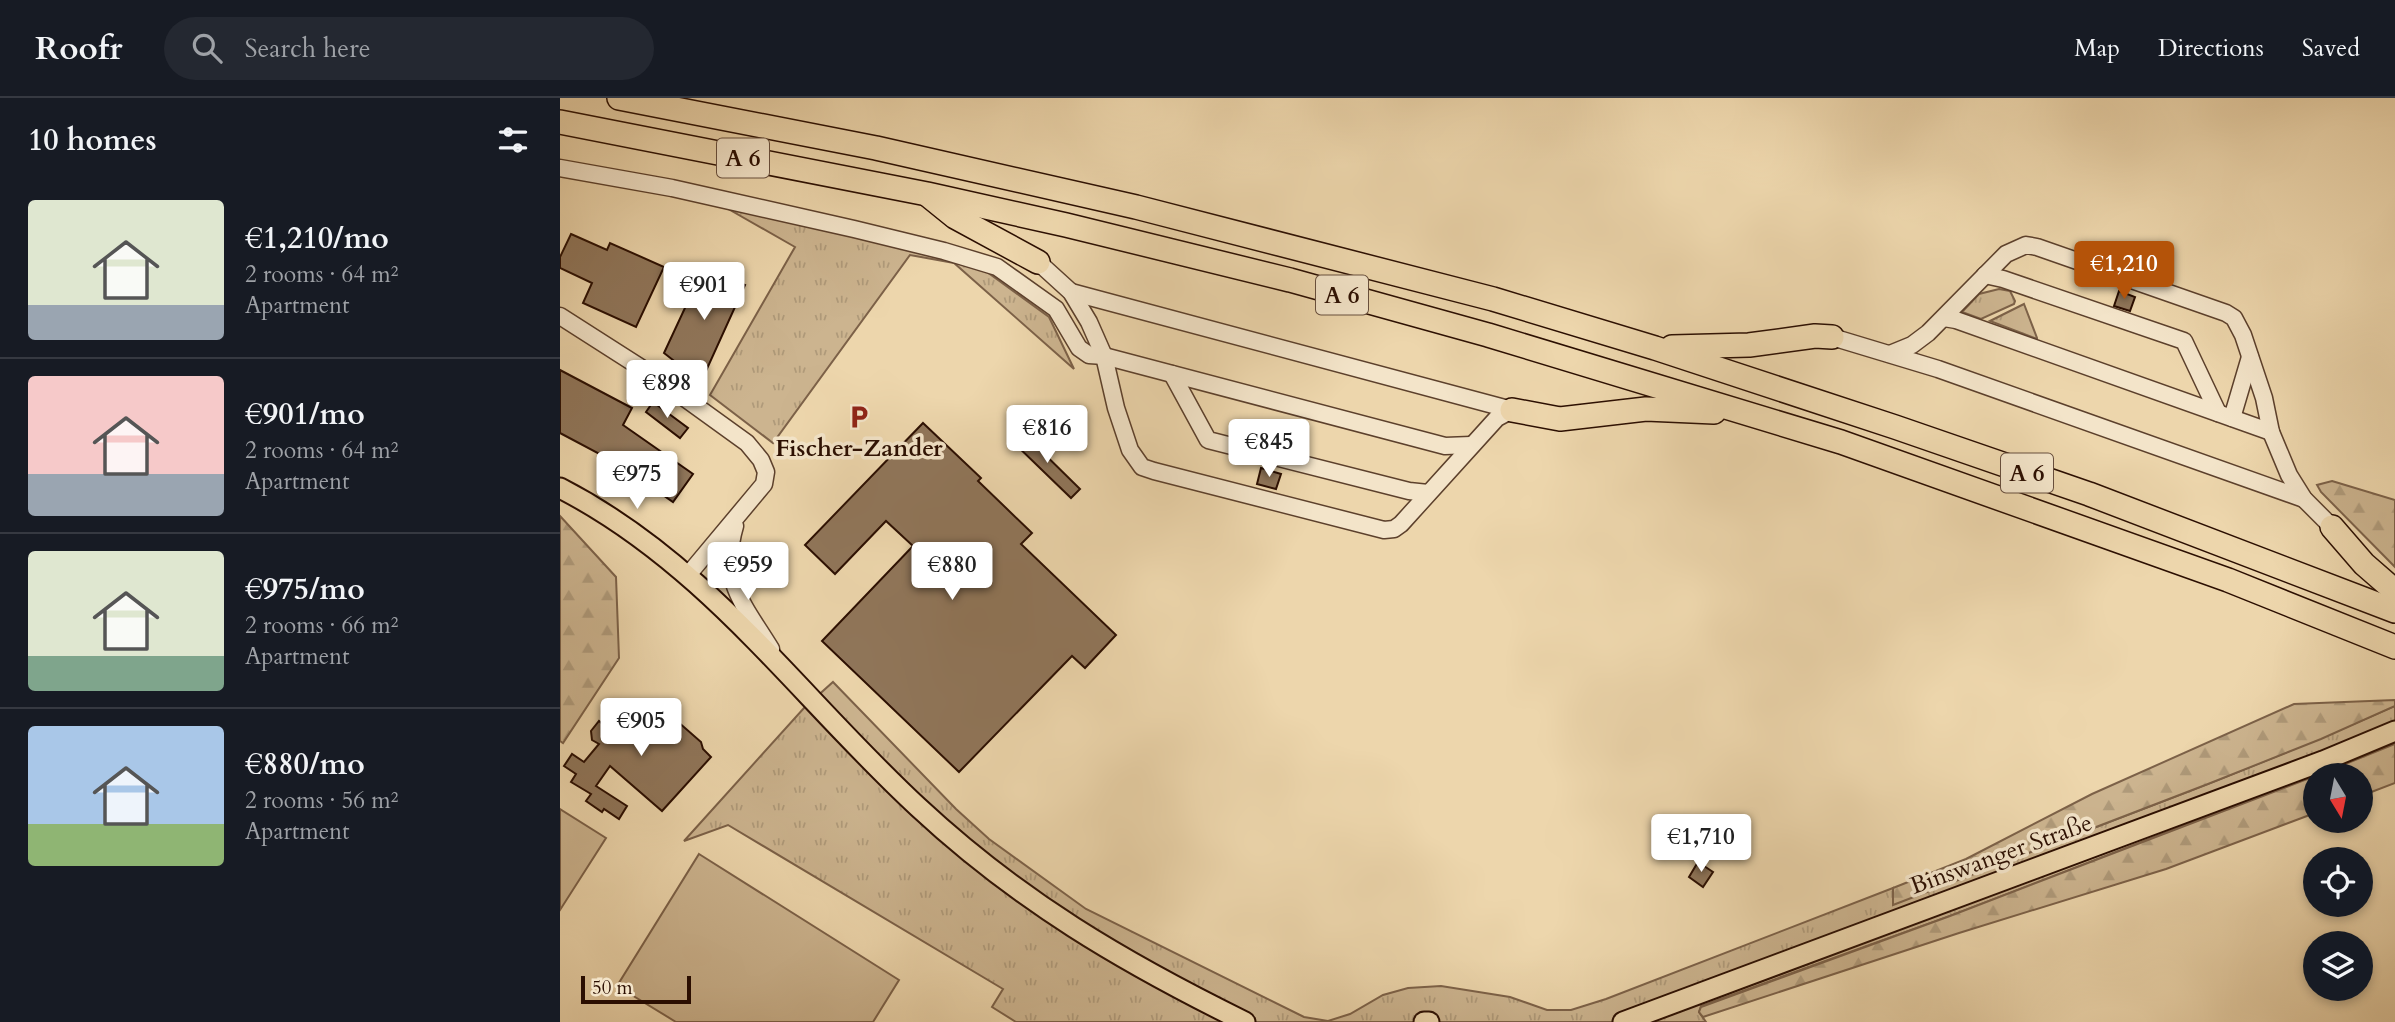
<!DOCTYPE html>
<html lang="en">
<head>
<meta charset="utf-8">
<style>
  :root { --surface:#171b24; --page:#242831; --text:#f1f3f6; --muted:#9ea1a6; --line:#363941; --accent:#b45309 }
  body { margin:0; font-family:Cardo,serif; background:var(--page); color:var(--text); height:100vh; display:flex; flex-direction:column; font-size:26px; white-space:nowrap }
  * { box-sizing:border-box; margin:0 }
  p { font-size:23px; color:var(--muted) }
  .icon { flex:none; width:38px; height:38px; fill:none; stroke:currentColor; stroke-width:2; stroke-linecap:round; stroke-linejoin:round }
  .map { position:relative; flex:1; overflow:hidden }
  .side { display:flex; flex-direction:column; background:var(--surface); width:560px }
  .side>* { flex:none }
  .needle { width:46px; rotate:170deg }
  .fabs { position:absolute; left:1743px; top:665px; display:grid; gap:14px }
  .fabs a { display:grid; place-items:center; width:70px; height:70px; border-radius:50%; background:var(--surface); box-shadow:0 4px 10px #0003; font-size:35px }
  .scale { position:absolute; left:21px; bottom:18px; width:110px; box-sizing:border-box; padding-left:7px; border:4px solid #2b0e01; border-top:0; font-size:19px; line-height:24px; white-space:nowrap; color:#2b0e01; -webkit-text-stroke:5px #f3e4c9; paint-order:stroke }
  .price { position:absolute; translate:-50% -60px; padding:0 16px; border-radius:7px; background:#fff; color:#222; font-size:23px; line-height:46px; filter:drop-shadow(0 2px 4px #0008) }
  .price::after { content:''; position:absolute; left:50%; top:42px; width:21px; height:16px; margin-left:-10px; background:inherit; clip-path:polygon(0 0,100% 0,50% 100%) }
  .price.selected { background:var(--accent); color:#fff }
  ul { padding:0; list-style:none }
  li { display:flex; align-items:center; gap:21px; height:175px; padding:0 28px }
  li+li { border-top:2px solid var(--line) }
  li span { display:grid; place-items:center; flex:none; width:196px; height:140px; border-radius:7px; color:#555 }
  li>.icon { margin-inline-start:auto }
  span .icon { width:84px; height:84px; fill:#fffc; stroke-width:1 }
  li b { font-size:30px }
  h2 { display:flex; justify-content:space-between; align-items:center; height:84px; padding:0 28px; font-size:30px }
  header { display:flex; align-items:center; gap:42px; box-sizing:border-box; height:98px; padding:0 35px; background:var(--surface); border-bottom:2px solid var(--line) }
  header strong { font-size:33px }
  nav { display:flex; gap:38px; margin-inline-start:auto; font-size:24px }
  .search { width:490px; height:63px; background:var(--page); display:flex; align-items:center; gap:18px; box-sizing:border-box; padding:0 24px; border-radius:38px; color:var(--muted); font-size:26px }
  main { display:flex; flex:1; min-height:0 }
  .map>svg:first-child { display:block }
  .grass { fill:url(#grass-tufts); stroke:#7c6148; stroke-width:2 }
  .forest { fill:url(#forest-firs); stroke:#7c6148; stroke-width:2 }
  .green { fill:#ccb48f; stroke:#7c6148; stroke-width:2 }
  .building { fill:#90765a; stroke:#2b0e01; stroke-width:2 }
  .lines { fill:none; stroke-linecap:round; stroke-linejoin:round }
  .minor-casing { stroke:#5c402c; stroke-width:19 }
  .major-casing { stroke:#2b0e01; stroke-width:23 }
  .highway-casing { stroke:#2b0e01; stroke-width:26 }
  .minor { stroke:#f3e4c9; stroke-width:16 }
  .major { stroke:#edd6ac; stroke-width:19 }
  .highway { stroke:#edd6ac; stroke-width:23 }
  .labels { text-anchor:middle; stroke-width:7; stroke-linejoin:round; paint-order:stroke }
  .shield { fill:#f3e4c9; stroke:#674e3d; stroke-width:2 }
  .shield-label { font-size:23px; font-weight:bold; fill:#2b0e01 }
  .poi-label { font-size:24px; font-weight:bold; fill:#2b0e01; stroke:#f3e4c9 }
  .street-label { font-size:24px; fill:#2b0e01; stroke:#f3e4c9 }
</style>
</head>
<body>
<header>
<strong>Roofr</strong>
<div class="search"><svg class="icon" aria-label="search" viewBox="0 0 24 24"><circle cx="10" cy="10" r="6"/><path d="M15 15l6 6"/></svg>Search here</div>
<nav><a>Map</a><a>Directions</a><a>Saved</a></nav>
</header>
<main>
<section class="side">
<h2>10 homes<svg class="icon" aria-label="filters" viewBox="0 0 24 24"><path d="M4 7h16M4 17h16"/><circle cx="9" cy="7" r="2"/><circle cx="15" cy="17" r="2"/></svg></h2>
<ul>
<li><span style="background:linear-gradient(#dfe7d0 75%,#9aa5b1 0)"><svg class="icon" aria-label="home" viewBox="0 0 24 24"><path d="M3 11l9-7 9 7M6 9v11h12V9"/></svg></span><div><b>€1,210/mo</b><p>2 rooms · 64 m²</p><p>Apartment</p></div></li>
<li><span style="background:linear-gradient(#f6c9c9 70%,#9aa5b1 0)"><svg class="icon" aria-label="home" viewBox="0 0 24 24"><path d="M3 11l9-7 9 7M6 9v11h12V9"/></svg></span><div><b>€901/mo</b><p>2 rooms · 64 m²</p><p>Apartment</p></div></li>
<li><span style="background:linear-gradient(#dfe7d0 75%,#7fa58c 0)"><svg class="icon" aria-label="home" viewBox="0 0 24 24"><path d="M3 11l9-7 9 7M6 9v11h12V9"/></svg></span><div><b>€975/mo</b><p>2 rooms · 66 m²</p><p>Apartment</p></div></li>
<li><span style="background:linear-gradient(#a9c7e8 70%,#8fb573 0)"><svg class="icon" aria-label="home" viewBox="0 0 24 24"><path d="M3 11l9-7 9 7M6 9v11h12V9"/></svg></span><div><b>€880/mo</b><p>2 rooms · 56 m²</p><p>Apartment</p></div></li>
</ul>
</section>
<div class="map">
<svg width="1835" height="924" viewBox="0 0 1835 924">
  <defs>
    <pattern id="grass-tufts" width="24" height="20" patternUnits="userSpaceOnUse" patternTransform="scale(1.75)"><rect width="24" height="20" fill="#ccb48f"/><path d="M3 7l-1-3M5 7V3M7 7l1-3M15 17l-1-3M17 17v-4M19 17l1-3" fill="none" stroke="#af9a7a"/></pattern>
    <pattern id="forest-firs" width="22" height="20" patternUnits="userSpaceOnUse" patternTransform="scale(1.75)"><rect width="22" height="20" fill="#ccb48f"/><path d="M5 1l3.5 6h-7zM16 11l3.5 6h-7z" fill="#af9a7a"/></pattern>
  </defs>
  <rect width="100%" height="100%" fill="#edd6ac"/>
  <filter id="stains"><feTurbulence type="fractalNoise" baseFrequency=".00286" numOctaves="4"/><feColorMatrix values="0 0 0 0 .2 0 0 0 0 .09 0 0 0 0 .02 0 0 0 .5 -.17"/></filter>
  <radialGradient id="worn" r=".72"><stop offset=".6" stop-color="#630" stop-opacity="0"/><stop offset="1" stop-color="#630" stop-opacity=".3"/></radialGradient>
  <g class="grass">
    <polygon points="163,108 416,166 489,219 514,271 394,165 350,157 213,345 150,297 235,149"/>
    <polygon points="1439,191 1450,193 1455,203 1454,206 1421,221 1402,214 1419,196"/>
    <polygon points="1464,206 1477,240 1477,241 1430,223"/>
    <path d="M273,584L396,711L429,741L526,811L744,919L768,923L790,916L823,897L848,890L881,888L950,899L987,912H1011L1046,901L1333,790L1334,806C1501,741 1671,681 1835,608V646L1390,818L1141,908L1139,914L1146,924H456L432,909L443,891L168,727L124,743L244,610Z"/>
  </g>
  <g class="forest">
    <polygon points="1772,383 1835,402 1835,469 1761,394 1757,387"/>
    <polygon points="0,418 56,479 59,560 3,645 0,643"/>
    <polygon points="1835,602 1835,608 1761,641 1648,686 1333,807 1333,790 1406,761 1532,696 1734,606"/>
    <polygon points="1835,646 1835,685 1801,698 1801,677 1758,677"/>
    <polygon points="1755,678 1755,715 1606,771 1399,835 1143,919 1139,914 1141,909 1390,818"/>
  </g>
  <g class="green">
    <polygon points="0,711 46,740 0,812"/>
    <polygon points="139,756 339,882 313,924 116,924 57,888"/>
  </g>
  <g class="building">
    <polygon points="11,136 47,152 50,145 104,169 76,229 23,205 32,185 0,170 0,159"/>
    <polygon points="144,169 185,187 141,284 104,255"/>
    <polygon points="1559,193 1575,199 1570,213 1554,208"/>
    <polygon points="0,272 72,310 63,327 133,376 113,404 46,357 45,359 0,335"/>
    <polygon points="93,304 128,330 120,340 86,314"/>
    <polygon points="363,325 421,380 418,383 472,435 461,446 556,537 525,570 512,558 399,674 262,543 353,448 326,423 275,476 245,447"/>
    <polygon points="463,335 520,391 511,400 454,345"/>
    <polygon points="701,370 721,376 716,391 697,386"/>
    <polygon points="93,602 141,644 143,651 151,659 102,713 50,668 36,688 67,708 59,721 44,711 42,714 26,703 31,696 11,684 16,676 4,668 12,656 24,664 39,646 32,642 31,633 39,623 50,632 74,606 83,612"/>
    <polygon points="1138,764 1153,774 1143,789 1129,779"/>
  </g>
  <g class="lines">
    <g class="minor-casing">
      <g id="minor">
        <polyline points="0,70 112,90 294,131 384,153 437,169 496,211 519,250 529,257 544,258 885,348 911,347"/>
        <polyline points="478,164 511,194 529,224 544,258 556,310 570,352 582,369 594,373 824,432 834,431 841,426 937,320 952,312"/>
        <polyline points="1425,177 1443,181 1624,243 1658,315"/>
        <polyline points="511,194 952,312"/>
        <polyline points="0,218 97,280 187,345 201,362 206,374 204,386 128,477"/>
        <polyline points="1384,220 1396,222 1711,334"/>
        <polyline points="1272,239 1378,271 1744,401"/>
        <polyline points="1330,256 1352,247 1368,235 1446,156 1466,147 1477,149 1666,215 1674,220 1683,237 1704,300 1711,334 1729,377 1744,401 1772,429"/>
        <polyline points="612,276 648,342 849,393 868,395"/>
        <polyline points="1672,320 1690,259"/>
        <path d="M175,428C159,482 184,507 211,551"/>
      </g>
    </g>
    <g class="major-casing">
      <g id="major">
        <path d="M0,390C148,466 239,599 358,709C459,803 563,864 685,924"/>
        <polyline points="864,924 869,924"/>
        <polyline points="1063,924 1763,663 1835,633"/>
      </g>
    </g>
    <g class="highway-casing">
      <g id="highway">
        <polyline points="59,0 316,50 576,109 933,201 1095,250 1335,329 1529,396 1835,513"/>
        <polyline points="0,24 367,96 506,127 730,182 928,237 1281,344 1668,482 1835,549"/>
        <polyline points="369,98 395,119 478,164"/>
        <polyline points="1112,249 1189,247 1255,238 1272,239"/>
        <polyline points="952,312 1000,321 1086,311 1154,314"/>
        <polyline points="1772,429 1804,466 1835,493"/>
      </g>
    </g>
    <use href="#minor" class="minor"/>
    <use href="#major" class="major"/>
    <use href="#highway" class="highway"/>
  </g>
  <defs>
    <g id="parking-bare" transform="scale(1.89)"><path d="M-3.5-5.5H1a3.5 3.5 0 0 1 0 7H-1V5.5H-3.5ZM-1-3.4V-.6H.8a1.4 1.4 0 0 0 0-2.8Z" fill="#8f2418" stroke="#f3e4c9" stroke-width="2.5" paint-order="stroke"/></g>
  </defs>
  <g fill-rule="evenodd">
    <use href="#parking-bare" x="299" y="319"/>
  </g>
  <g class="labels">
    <g class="shield">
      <rect x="157" y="40.5" width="52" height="39" rx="5"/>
      <rect x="756" y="177.5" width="52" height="39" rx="5"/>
      <rect x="1441" y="355.5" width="52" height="39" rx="5"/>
    </g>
    <g class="shield-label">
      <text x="183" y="68">A 6</text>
      <text x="782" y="205">A 6</text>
      <text x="1467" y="383">A 6</text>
    </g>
    <g class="poi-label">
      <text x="299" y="358">Fischer-Zander</text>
    </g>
    <g class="street-label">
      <text transform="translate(1441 756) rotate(-20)" y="8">Binswanger Straße</text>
    </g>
  </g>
  <rect width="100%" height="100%" filter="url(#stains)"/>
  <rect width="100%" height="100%" fill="url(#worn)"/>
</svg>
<div class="fabs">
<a><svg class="needle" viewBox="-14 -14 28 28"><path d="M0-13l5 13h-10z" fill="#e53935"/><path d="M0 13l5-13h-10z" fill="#9ea1a6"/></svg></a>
<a><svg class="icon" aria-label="locate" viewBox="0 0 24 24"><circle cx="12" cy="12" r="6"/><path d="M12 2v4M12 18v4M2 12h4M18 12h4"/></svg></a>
<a><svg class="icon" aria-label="layers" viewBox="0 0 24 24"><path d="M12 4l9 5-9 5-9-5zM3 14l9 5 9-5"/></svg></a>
</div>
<div class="scale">50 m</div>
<b class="price selected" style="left:1564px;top:203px">€1,210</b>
<b class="price" style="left:144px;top:224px">€901</b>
<b class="price" style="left:107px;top:322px">€898</b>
<b class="price" style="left:487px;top:367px">€816</b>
<b class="price" style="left:709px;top:381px">€845</b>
<b class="price" style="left:77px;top:413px">€975</b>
<b class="price" style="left:188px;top:504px">€959</b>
<b class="price" style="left:392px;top:504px">€880</b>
<b class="price" style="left:81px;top:660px">€905</b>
<b class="price" style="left:1141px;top:776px">€1,710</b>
</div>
</main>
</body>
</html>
